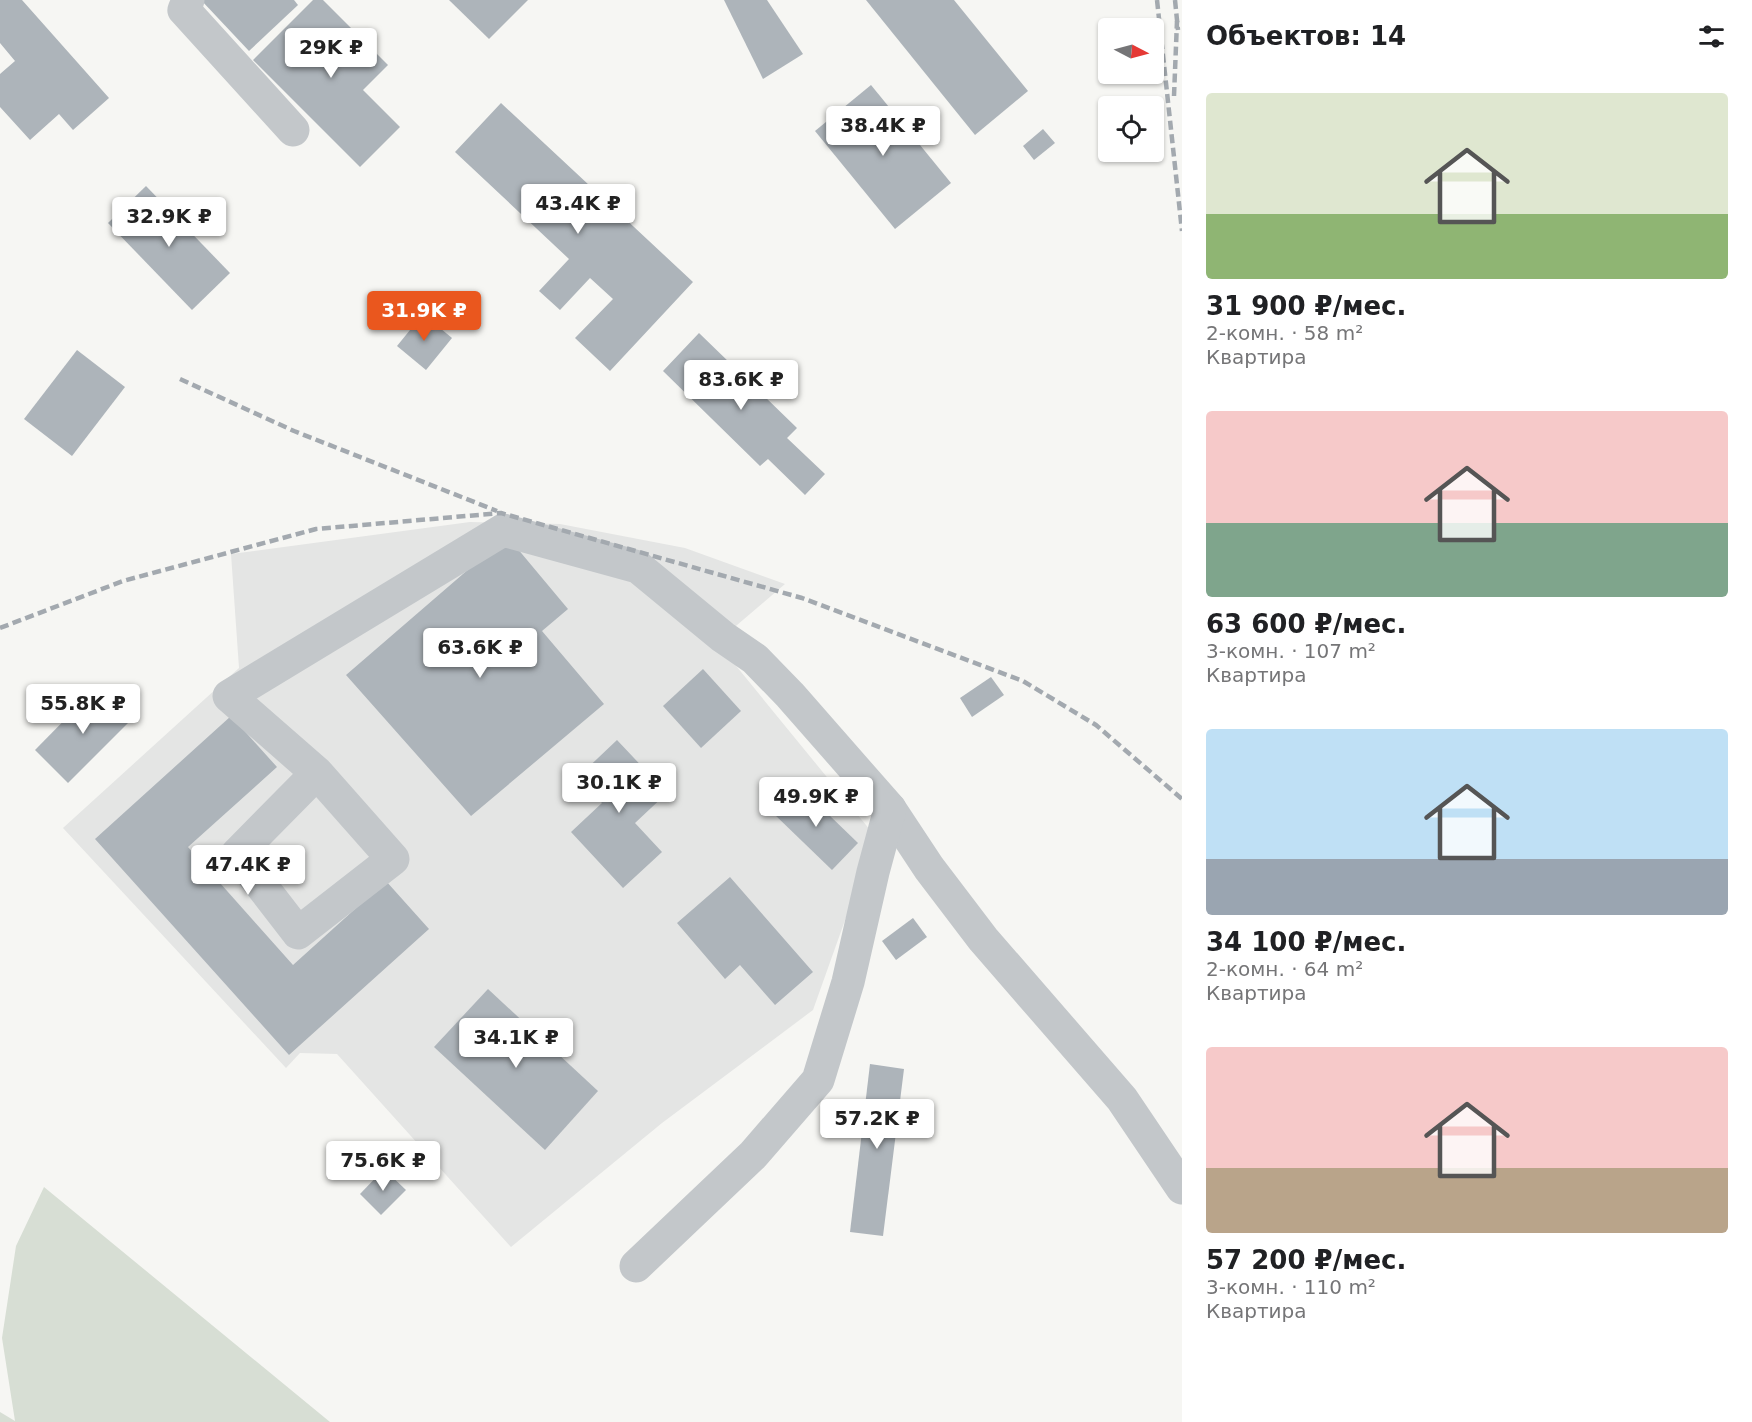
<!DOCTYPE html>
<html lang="ru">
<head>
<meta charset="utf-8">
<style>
  :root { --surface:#fff; --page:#f2f2f2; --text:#202124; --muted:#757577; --accent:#ea571e }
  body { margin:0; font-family:"DejaVu Sans",sans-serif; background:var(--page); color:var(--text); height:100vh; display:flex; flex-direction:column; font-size:22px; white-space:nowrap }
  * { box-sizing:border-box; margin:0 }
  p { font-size:20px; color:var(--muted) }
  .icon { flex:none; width:33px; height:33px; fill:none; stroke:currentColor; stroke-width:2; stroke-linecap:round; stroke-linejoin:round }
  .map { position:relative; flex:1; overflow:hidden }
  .details { display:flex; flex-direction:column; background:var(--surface); width:570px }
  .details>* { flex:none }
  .needle { width:39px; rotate:96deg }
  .tools { position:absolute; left:1098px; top:18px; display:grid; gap:12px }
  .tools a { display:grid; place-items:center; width:66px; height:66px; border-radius:6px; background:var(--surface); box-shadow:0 2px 4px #0004; font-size:30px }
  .price { position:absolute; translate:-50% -51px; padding:0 14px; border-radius:6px; background:#fff; color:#222; font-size:20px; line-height:39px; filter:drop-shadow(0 2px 3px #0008) }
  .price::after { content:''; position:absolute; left:50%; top:36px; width:18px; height:14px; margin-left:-9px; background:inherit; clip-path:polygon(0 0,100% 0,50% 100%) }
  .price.current { background:var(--accent); color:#fff }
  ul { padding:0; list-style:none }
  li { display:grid; align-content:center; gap:12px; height:318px; padding:0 24px }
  li span { display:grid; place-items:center; height:186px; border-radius:6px; color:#555 }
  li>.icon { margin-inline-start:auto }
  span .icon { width:108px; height:108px; fill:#fffc; stroke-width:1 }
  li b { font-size:26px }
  h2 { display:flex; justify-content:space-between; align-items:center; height:72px; padding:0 24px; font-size:26px }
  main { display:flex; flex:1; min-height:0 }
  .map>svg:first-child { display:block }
  .built { fill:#e4e5e4 }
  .green { fill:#d7ded4 }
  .building { fill:#adb4ba }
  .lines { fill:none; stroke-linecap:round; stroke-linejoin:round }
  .minor { stroke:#c3c7ca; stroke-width:33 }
  .rail { stroke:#a3a9af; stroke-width:4.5; stroke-dasharray:9 4.5; stroke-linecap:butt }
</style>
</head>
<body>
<main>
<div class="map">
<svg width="1182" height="1422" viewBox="0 0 1182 1422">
  <rect width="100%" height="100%" fill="#f6f6f3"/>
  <polygon class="built" points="470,522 560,524 685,548 785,584 723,637 728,656 875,836 813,1010 662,1123 511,1247 337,1054 300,1053 286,1068 63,828 239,668 231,554"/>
  <polygon class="green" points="44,1187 330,1422 0,1422 0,1412 15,1421 2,1338 16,1246"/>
  <g class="building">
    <polygon points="0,0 22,0 109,98 73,130 59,114 30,140 0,107 0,74 15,61 0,43"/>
    <polygon points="201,0 294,0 298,5 249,51"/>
    <polygon points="313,0 323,0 388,65 363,90 400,127 360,167 253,60"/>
    <polygon points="449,0 528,0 489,39"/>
    <polygon points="724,0 767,0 803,54 763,79"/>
    <polygon points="866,0 954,0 1028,91 975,135"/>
    <polygon points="871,85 951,183 895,229 815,131"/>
    <polygon points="501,103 693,282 610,371 575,338 613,299 590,278 560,310 539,291 569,259 455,152"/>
    <polygon points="1043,129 1055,143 1034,160 1023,146"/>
    <polygon points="146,186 230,273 192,310 108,223"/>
    <polygon points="423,314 452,338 426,370 397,346"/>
    <polygon points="699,333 797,428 787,438 825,474 805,495 768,459 760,466 663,371"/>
    <polygon points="77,350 125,387 72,456 24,419"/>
    <polygon points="507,536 568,609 542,631 604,704 471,816 346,675"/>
    <polygon points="703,669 741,711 701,748 663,706"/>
    <polygon points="991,677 1004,695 972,717 960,698"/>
    <polygon points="97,687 131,720 68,783 35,750"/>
    <polygon points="231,716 277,767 188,847 293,965 386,881 429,929 289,1055 95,839"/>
    <polygon points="617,740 667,793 635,823 662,852 623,888 571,832 602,803 578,777"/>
    <polygon points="800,787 858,843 832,870 774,814"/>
    <polygon points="730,877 813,972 775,1005 740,965 725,979 677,923"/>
    <polygon points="913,918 927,937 896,960 882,941"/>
    <polygon points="488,989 598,1091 545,1150 434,1047"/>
    <polygon points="870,1064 904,1069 883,1236 850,1232"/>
    <polygon points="384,1169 406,1190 381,1215 360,1194"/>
  </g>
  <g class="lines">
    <g class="minor">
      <polyline points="188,0 184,10 293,130"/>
      <polyline points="317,773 393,859 298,933 237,854 317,773 229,696 503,530 638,567 723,637 755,659 790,695 890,809 929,868 983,939 1122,1099 1182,1188"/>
      <polyline points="636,1266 753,1155 818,1080 848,982 873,872 890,809"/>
    </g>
    <g class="rail">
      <polyline points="1157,0 1182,231"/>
      <polyline points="1175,0 1178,30"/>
      <polyline points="1174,96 1177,21"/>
      <polyline points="180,379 294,431 497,511"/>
      <polyline points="0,628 123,581 316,529 501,513 802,598 1023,681 1096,725 1182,799"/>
    </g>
  </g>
</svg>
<div class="tools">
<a><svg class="needle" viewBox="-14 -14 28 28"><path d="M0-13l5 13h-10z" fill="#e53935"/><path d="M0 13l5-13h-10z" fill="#757577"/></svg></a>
<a><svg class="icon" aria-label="locate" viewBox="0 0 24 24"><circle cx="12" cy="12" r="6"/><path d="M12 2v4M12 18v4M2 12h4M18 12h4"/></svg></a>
</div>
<b class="price" style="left:331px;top:79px">29K ₽</b>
<b class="price" style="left:883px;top:157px">38.4K ₽</b>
<b class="price" style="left:578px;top:235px">43.4K ₽</b>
<b class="price" style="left:169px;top:248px">32.9K ₽</b>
<b class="price current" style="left:424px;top:342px">31.9K ₽</b>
<b class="price" style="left:741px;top:411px">83.6K ₽</b>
<b class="price" style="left:480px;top:679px">63.6K ₽</b>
<b class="price" style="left:83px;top:735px">55.8K ₽</b>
<b class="price" style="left:619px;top:814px">30.1K ₽</b>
<b class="price" style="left:816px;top:828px">49.9K ₽</b>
<b class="price" style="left:248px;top:896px">47.4K ₽</b>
<b class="price" style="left:516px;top:1069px">34.1K ₽</b>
<b class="price" style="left:877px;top:1150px">57.2K ₽</b>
<b class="price" style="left:383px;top:1192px">75.6K ₽</b>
</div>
<section class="details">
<h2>Объектов: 14<svg class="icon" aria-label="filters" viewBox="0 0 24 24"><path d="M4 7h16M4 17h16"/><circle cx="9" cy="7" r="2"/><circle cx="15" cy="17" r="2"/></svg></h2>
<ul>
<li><span style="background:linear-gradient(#dfe7d0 65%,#8fb573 0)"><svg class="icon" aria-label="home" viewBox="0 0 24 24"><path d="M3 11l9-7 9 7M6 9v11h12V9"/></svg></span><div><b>31 900 ₽/мес.</b><p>2-комн. · 58 m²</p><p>Квартира</p></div></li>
<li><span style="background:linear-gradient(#f6c9c9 60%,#7fa58c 0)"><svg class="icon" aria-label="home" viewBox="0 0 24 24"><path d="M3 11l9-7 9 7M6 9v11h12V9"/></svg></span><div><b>63 600 ₽/мес.</b><p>3-комн. · 107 m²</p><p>Квартира</p></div></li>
<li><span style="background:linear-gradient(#bfe0f5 70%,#9aa5b1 0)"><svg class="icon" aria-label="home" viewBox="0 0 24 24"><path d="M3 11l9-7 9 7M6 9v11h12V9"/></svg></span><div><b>34 100 ₽/мес.</b><p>2-комн. · 64 m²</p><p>Квартира</p></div></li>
<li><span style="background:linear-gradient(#f6c9c9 65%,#b9a48a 0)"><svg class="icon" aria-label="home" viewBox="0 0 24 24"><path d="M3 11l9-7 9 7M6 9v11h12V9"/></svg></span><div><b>57 200 ₽/мес.</b><p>3-комн. · 110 m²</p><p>Квартира</p></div></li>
</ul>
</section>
</main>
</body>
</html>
